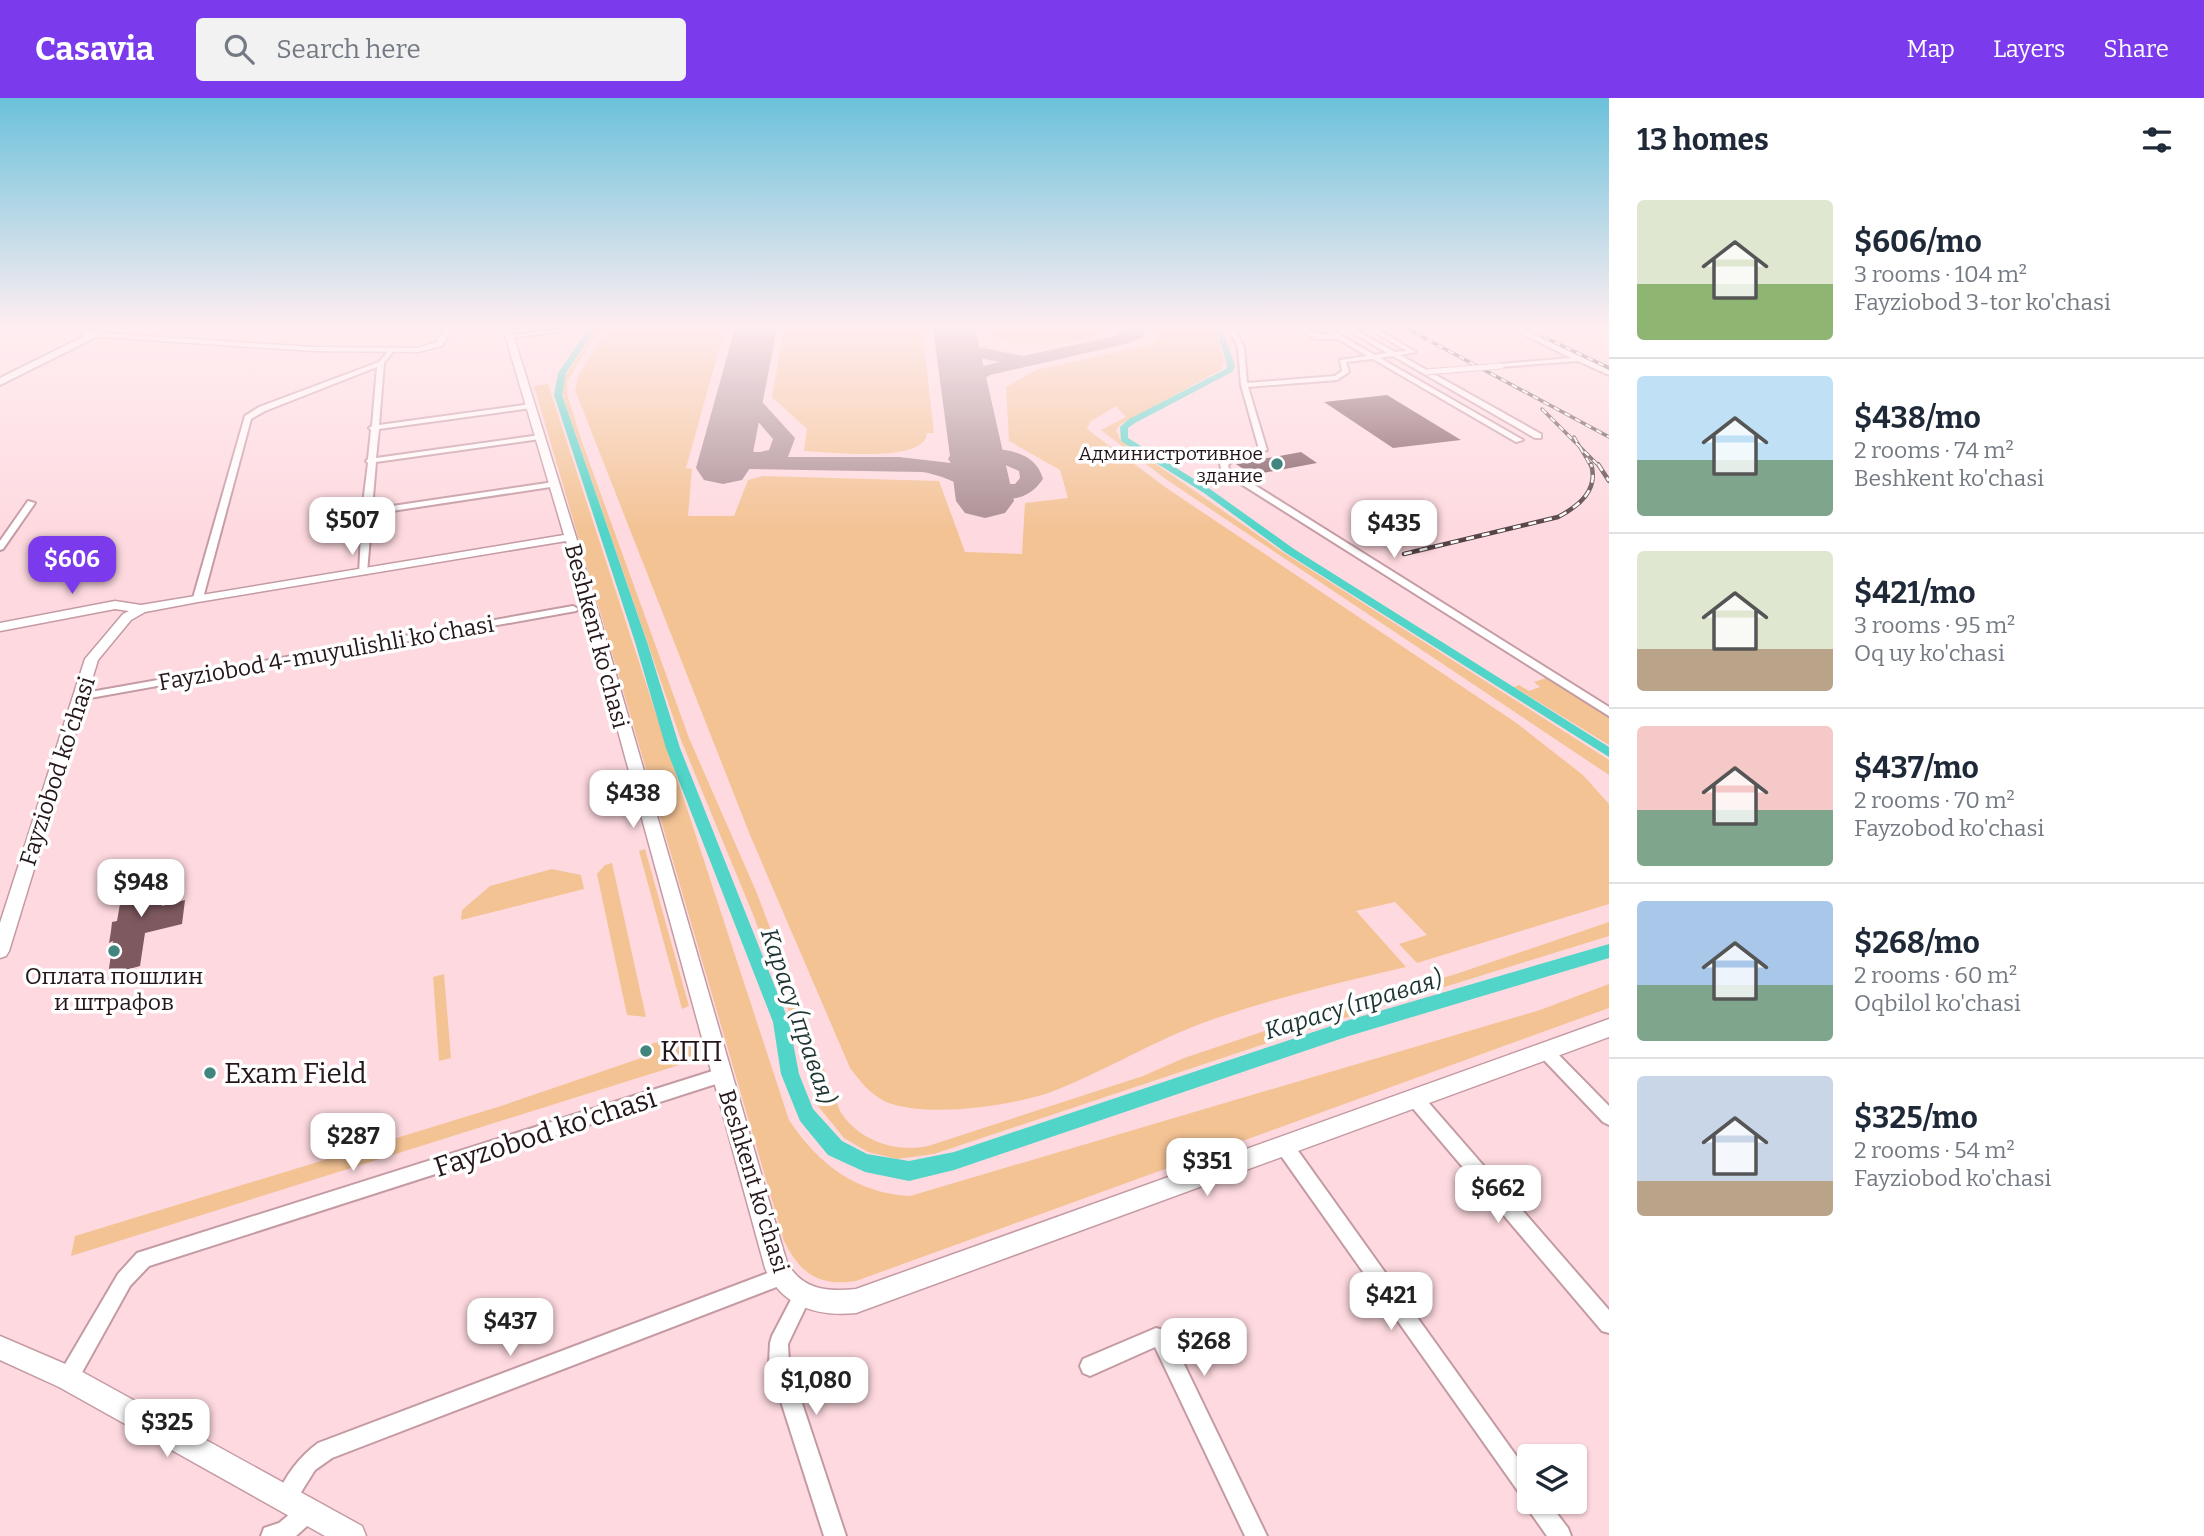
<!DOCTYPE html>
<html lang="en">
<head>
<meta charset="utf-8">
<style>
  :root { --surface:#fff; --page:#f2f2f3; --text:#1f2937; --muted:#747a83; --line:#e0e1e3; --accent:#7c3aed }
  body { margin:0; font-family:Bitter,serif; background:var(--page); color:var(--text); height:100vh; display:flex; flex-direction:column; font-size:26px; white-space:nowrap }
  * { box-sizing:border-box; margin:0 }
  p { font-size:23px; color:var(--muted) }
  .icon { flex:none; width:38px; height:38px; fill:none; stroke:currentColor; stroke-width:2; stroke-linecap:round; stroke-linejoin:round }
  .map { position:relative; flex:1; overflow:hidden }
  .side { display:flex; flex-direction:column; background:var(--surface); width:595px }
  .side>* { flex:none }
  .buttons { position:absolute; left:1517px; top:1346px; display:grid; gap:14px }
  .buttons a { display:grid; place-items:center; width:70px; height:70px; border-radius:7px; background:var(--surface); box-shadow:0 2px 5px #0004; font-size:35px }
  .price { position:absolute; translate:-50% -60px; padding:0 16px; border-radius:14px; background:#fff; color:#222; font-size:23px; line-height:46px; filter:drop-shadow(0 2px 4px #0008) }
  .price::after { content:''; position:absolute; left:50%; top:42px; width:21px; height:16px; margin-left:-10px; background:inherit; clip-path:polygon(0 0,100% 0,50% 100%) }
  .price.selected { background:var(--accent); color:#fff }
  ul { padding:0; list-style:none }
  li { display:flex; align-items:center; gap:21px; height:175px; padding:0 28px }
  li+li { border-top:2px solid var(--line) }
  li span { display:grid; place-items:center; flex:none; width:196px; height:140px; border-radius:7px; color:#555 }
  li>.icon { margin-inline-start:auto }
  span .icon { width:84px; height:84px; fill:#fffc; stroke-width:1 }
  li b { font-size:30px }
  h2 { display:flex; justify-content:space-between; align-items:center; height:84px; padding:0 28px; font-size:30px }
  header { display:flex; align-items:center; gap:42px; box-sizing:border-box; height:98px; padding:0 35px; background:var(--accent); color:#fff }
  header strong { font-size:33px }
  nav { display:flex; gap:38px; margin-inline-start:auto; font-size:24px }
  .search { width:490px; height:63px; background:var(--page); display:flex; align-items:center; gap:18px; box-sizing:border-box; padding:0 24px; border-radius:7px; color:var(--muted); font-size:26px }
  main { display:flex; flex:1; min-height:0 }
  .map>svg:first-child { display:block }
  .green { fill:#f3c394 }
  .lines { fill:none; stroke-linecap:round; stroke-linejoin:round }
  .canal { fill:#50d5c8; fill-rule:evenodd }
  .taxiway { fill:#aa8e93; fill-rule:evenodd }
  .runway { fill:#aa8e93; fill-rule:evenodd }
  .building { fill:#7f5960 }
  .minor-casing { stroke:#c59ba3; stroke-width:4 }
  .tertiary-casing { stroke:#c59ba3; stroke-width:3 }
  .secondary-casing { stroke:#c59ba3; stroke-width:4 }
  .minor { fill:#fff; fill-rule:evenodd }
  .tertiary { fill:#fff; fill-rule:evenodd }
  .secondary { fill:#fff; fill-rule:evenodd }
  .rail-far1-casing { stroke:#564346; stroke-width:3.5 }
  .rail-casing { stroke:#564346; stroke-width:4.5 }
  .rail-far1 { stroke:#fff; stroke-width:2; stroke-dasharray:6; stroke-linecap:butt }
  .rail { stroke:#fff; stroke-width:2.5; stroke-dasharray:8; stroke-linecap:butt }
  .pedestrian-bridge-casing { stroke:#c59ba3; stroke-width:7; stroke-linecap:butt }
  .pedestrian-bridge { stroke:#fff; stroke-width:5 }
  .poi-dot { fill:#40867e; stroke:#fff; stroke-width:2.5 }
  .labels { text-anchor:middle; stroke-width:7; stroke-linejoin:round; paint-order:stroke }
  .far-poi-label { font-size:19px; fill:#251619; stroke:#fff; text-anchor:end }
  .street-label { font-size:23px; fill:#251619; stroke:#fff }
  .poi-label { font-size:23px; fill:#251619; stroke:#fff }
  .water-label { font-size:24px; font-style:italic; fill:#1d3431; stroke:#fff }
  .near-poi-label { font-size:28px; fill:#251619; stroke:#fff; text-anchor:start }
  .near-street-label { font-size:28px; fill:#251619; stroke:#fff }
</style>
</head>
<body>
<header>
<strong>Casavia</strong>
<div class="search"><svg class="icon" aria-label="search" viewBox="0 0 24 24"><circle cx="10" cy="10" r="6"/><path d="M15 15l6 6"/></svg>Search here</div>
<nav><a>Map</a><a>Layers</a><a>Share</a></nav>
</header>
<main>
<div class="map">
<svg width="1609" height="1438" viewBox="0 0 1609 1438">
  <rect width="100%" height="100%" fill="#fedae0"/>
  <g class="green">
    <path d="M597,230H601L567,283V296L582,344L689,640L756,793L840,1013C858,1042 894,1055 928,1048L1143,978L1184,960L1285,926L1456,876L1609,824V838L1325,926L934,1056L897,1061L868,1054L844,1040L818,1008L801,946L754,819L681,642L565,305L561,290L564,280Z"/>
    <path d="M608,230H725L686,370L692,371L688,418H734L748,382L763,378L939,383L965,454L1022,456L1025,405L1068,400L1060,372L1009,343L1006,289L1036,272L1152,246L1161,239L1160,230H1215L1224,265L1221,272L1121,326L1116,332L1120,341L1278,451L1609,662V677L1167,382L1101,332L1126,319L1116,308L1090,324L1087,331L1168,391L1515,624L1583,677L1609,706V806L1417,865L1399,846L1427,837L1395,804L1356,813L1406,869C1340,884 1275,900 1211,922C1156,941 1106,973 1051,994C1012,1008 923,1021 884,1003C869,995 860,983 850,970L750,737L575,292L579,276Z"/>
    <path d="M784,230H922L934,335H927C926,366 827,354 804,353L807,331L772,299Z"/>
    <path d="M985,230H1114C1091,247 1005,258 985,230Z"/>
    <path d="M548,286L789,1022C818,1066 856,1095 910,1098L1540,912L1609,886V910L856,1183C819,1189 800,1175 784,1143L534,288Z"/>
    <polygon points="1546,580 1609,619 1609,647 1514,589 1519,587 1529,593 1540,589 1534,584"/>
    <polygon points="645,751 689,908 682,911 639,753"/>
    <polygon points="612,765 646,919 627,917 597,776 605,767"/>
    <polygon points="552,771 581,777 584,791 461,822 462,812 490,788"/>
    <polygon points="444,876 451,960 439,963 433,879"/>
    <polygon points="675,939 692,947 695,962 71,1158 75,1138 501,1008 653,956 651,946"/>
  </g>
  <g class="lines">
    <g class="canal">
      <polygon points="589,230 596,230 566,275 562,297 647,544 680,650 789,924 799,976 813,1011 842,1043 867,1056 909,1063 954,1054 1349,922 1609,846 1609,860 1349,938 954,1072 909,1083 865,1074 828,1057 800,1023 781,976 773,924 666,650 635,544 554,297 558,275"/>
      <polygon points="1216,230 1222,230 1235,268 1232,274 1135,325 1128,330 1128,340 1210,391 1294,451 1609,649 1609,659 1286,455 1204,395 1121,343 1120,329 1129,321 1226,271 1227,268"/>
    </g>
    <g class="taxiway">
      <path d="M1129,230H1147L1142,240L1126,246L990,277L978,285L972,299H958L955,295C963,272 978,269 1000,264C978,260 961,258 946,240L949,236H961L979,249L1023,258L1115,238Z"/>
      <path d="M742,283L749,285L754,295L795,340L788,359H899L951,365L948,361L951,356C981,349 1033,344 1043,381C1011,427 963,379 922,374L750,371L729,362L717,346L720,341H736C747,355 753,356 769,352L773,341L735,297L732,289ZM977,365L1003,366L1019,373L1020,380L1015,386H998L960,367Z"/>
    </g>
    <g class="runway">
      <polygon points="735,230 777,230 750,370 742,382 723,386 704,382 696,370"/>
      <polygon points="933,230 975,230 1014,403 1005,415 985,420 965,415 956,403"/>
    </g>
  </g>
  <g class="building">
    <polygon points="1387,297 1461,342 1393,350 1324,304"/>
    <polygon points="1301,354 1317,365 1252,377 1236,366"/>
    <polygon points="167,773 162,808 185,802 182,826 145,835 140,868 108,877 113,843 109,845 111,833 112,824 117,823 124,783"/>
  </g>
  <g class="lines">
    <g class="minor-casing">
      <g id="minor">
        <polygon points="566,230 586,230 511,240 508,238"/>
        <path d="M1228,230H1234L1244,249L1247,285L1335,278L1342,273L1340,262L1367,258L1338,241H1316L1298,230C1312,230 1316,238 1332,237L1320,230H1328L1375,257L1387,255L1346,231L1352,230L1395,254L1407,253L1368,230H1376L1416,254L1400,257L1541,336V340H1535L1393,258L1380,260L1523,342L1516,344L1373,261L1346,264L1349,274L1337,282L1248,289L1267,352L1234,362L1228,367L1229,371L1609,609V618L1222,374L1220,366L1228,358L1259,351L1241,287L1238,249Z"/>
        <polygon points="1511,230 1519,230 1609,272 1609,277 1578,263 1499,269 1498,268 1501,266 1571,260"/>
        <polygon points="392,249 395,251 384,265 379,327 531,306 535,308 531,310 379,331 376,360 540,337 544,339 540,341 376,364 372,411 554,384 557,384 557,388 372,416 367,474 365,476 359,476 362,414 368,365 366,363 368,361 371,332 369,330 372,328 377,269 265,313 251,321 203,500 201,502 195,502 193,500 245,318 259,309 379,264"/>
        <polygon points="28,403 35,405 3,451 0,452 0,443"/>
        <polygon points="573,508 578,511 576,513 79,602 74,599 79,596"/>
        <polygon points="1546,947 1551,949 1609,1008 1609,1027 1603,1024 1541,959 1538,954 1541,949"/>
        <polygon points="722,970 727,972 730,977 727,982 722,984 149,1168 130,1188 75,1287 68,1290 61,1287 58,1280 61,1273 118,1176 137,1155"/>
        <polygon points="1416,995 1422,997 1609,1212 1609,1235 1602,1233 1410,1007 1408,1002 1410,997"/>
        <polygon points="1285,1041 1291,1043 1530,1377 1530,1404 1548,1404 1568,1430 1571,1438 1547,1438 1528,1411 1525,1403 1279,1055 1277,1049 1279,1043"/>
        <path d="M781,1170L787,1173L790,1179L787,1185L332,1360L315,1372L293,1407L286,1410L279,1407L276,1400C285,1378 299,1359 318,1345Z"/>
        <polygon points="802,1189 808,1192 811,1198 788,1246 789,1266 846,1438 824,1438 769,1266 770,1245 772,1238 796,1192"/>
        <polygon points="1156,1230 1168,1233 1267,1438 1245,1438 1155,1249 1090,1278 1083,1275 1080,1268 1083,1261"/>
        <polygon points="309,1402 316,1406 320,1413 316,1420 296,1438 261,1438 264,1430 279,1425 302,1406"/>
      </g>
    </g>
    <g class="tertiary-casing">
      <g id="tertiary">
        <polygon points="445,230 453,230 442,248 418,254 314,253 85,238 81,236 85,234 314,249 418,250 436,244"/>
        <path d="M503,230H511L576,439L787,1165C803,1192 827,1194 856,1191L1609,921V939L856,1215C817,1219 781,1208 765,1170L566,443L198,504L145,514L131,522L98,562L9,853L6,858L0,860V825L85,561L123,516L129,513L115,511L0,533V525L115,503L141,507L564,437Z"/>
        <polygon points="0,1238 77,1271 362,1428 366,1438 325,1438 59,1289 0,1262"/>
      </g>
    </g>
    <g class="secondary-casing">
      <polygon id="secondary" points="101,230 114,230 0,287 0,280"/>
    </g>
    <use href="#minor" class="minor"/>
    <use href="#tertiary" class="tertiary"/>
    <use href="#secondary" class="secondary"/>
    <g class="rail-far1-casing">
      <g id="rail-far1">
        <polyline points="1406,230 1609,339"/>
        <polyline points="1544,239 1609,270"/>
        <polyline points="1542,311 1599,368"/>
        <polyline points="1574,339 1591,368"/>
      </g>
    </g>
    <g class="rail-casing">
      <g id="rail">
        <polyline points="1598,366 1609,383"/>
        <path d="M1404,456L1558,419C1579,408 1599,392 1591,366"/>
      </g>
    </g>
    <use href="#rail-far1" class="rail-far1"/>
    <use href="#rail" class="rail"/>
    <g class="pedestrian-bridge-casing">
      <polyline id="pedestrian-bridge" points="1426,274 1501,268"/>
    </g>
    <use href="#pedestrian-bridge" class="pedestrian-bridge"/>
  </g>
  <linearGradient id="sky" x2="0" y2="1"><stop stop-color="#6bc1db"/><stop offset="0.53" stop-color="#ffeef1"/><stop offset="1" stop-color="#ffeef1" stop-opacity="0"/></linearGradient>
  <rect width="1609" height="431" fill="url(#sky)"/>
  <g class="poi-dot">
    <circle cx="1277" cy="366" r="7"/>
    <circle cx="114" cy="853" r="7"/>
    <circle cx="646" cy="953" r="7"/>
    <circle cx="210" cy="975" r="7"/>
  </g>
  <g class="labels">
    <g class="far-poi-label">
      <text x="1263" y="362">Администротивное<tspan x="1263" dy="22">здание</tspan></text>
    </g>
    <g class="street-label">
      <text transform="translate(597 538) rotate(75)" y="8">Beshkent ko'chasi</text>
      <text transform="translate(326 555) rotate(-10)" y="8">Fayziobod 4-muyulishli koʻchasi</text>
      <text transform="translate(57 673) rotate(-72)" y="8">Fayziobod ko'chasi</text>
      <text transform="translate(754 1083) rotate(73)" y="8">Beshkent ko'chasi</text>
    </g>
    <g class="poi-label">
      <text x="114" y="886">Оплата пошлин<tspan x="114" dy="26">и штрафов</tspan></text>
    </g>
    <g class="water-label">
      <text transform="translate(1353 907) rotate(-17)" y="8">Карасу (правая)</text>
      <text transform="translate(798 918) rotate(71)" y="8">Карасу (правая)</text>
    </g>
    <g class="near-poi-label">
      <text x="660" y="963">КПП</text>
      <text x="224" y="985">Exam Field</text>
    </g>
    <g class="near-street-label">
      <text transform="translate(545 1034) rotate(-18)" y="10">Fayzobod ko'chasi</text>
    </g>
  </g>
</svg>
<div class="buttons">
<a><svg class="icon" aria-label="layers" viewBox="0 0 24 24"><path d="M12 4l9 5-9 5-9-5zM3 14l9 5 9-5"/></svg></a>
</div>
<b class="price" style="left:352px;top:459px">$507</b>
<b class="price" style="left:1394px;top:462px">$435</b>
<b class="price selected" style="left:72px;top:498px">$606</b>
<b class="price" style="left:633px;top:732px">$438</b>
<b class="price" style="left:141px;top:821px">$948</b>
<b class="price" style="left:353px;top:1075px">$287</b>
<b class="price" style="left:1207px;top:1100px">$351</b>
<b class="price" style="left:1498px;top:1127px">$662</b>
<b class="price" style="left:1391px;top:1234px">$421</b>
<b class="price" style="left:510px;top:1260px">$437</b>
<b class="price" style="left:1204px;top:1280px">$268</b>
<b class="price" style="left:816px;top:1319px">$1,080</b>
<b class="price" style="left:167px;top:1361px">$325</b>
</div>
<section class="side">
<h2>13 homes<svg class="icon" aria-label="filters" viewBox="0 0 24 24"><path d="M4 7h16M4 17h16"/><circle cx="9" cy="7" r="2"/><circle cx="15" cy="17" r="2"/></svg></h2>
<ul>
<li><span style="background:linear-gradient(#dfe7d0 60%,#8fb573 0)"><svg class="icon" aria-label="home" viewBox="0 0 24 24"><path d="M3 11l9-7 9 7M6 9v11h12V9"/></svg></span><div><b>$606/mo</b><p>3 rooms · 104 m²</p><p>Fayziobod 3-tor ko'chasi</p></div></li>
<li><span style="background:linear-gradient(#bfe0f5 60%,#7fa58c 0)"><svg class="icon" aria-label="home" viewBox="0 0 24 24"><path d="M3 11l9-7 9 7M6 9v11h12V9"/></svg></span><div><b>$438/mo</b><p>2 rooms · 74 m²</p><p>Beshkent ko'chasi</p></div></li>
<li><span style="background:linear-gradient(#dfe7d0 70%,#b9a48a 0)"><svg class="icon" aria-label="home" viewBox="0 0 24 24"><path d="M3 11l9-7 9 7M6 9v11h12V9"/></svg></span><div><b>$421/mo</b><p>3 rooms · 95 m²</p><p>Oq uy ko'chasi</p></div></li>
<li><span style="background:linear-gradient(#f6c9c9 60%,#7fa58c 0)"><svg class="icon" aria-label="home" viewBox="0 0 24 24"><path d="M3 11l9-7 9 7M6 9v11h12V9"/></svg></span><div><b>$437/mo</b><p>2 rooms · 70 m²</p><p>Fayzobod ko'chasi</p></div></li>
<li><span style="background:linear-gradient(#a9c7e8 60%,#7fa58c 0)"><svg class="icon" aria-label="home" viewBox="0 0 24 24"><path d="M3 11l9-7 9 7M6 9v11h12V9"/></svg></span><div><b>$268/mo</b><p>2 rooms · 60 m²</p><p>Oqbilol ko'chasi</p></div></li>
<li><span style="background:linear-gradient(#c9d6e8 75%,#b9a48a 0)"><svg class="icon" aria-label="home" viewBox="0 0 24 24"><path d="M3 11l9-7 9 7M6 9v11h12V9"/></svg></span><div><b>$325/mo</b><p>2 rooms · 54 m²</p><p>Fayziobod ko'chasi</p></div></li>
</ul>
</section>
</main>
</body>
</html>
